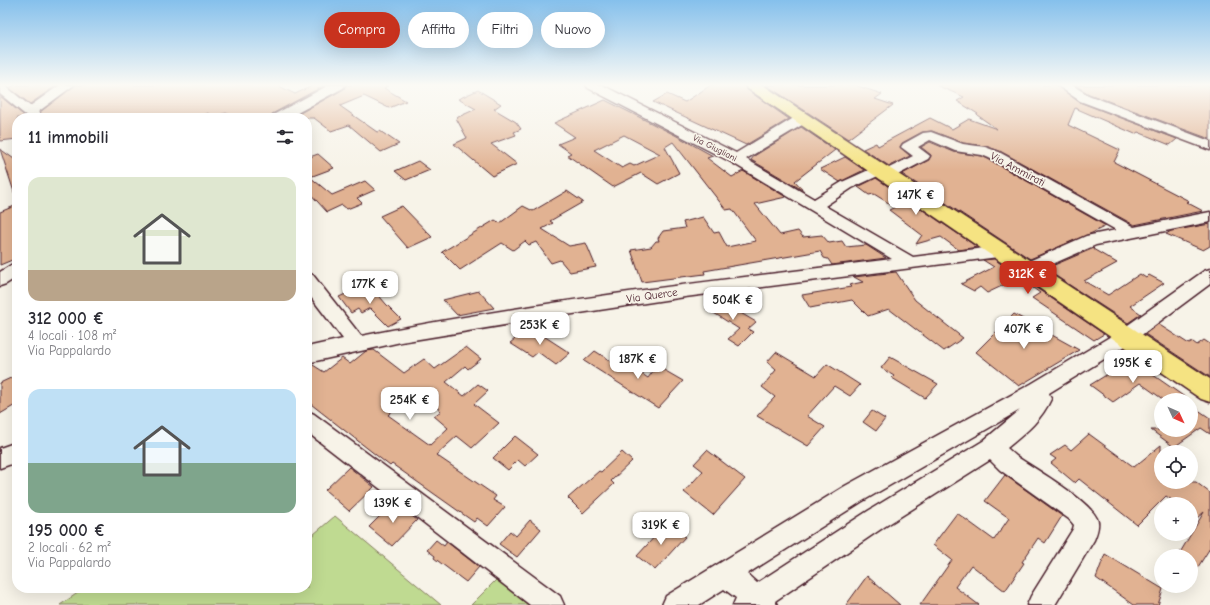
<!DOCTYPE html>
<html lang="it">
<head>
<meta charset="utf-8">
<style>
  :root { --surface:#fff; --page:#f7f7f7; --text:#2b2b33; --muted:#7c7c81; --accent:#c8321e }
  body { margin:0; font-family:"Comic Neue",sans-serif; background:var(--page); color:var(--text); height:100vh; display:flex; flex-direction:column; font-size:15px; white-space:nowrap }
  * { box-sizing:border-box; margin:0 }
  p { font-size:13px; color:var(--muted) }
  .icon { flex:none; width:22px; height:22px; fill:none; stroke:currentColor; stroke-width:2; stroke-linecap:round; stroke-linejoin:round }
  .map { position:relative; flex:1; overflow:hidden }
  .drawer { position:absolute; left:12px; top:113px; width:300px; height:480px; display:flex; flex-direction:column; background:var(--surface); border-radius:16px; box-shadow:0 4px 16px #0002 }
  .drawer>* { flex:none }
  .top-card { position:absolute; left:324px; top:12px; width:380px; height:36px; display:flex; gap:8px }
  .needle { width:26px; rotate:134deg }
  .tools { position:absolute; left:1154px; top:393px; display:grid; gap:8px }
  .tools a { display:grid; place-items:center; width:44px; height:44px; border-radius:50%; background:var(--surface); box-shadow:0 4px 16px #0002; font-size:20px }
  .price { position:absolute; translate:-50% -34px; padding:0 9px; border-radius:8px; background:#fff; color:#222; font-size:13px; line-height:26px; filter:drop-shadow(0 1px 2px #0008) }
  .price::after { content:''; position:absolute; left:50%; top:24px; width:12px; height:9px; margin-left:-6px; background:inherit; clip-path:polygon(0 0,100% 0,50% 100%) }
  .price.selected { background:var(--accent); color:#fff }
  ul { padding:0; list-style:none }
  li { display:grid; align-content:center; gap:8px; height:212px; padding:0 16px }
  li span { display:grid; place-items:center; height:124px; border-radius:12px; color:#555 }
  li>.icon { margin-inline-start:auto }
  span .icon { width:72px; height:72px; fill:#fffc; stroke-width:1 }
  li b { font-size:17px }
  h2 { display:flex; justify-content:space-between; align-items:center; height:48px; padding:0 16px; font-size:17px }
  .tag { padding:0 14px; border-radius:18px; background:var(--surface); box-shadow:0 4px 16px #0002; font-size:14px; line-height:36px }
  .tag.selected { background:var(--accent); color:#fff }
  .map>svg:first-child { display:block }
  .green { fill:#bfda91; stroke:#847c5e }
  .building { fill:#e1b292; stroke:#4a1f2b; fill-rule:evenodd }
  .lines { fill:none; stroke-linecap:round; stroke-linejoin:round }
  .minor-casing { stroke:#4a1f2b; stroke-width:3 }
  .major-casing { stroke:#4a1f2b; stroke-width:3 }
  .minor { fill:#f7f3e8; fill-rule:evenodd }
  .major { fill:#f5e382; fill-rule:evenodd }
  .labels { text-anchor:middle; stroke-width:3.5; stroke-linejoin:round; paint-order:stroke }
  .far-street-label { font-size:9px; fill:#4a1f2b; stroke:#f7f3e8 }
  .street-label { font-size:11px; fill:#4a1f2b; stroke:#f7f3e8 }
</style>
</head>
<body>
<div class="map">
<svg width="1210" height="605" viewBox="0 0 1210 605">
  <rect width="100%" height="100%" fill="#f7f3e8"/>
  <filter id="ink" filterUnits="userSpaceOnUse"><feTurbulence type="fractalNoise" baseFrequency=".025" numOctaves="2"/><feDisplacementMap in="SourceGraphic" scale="8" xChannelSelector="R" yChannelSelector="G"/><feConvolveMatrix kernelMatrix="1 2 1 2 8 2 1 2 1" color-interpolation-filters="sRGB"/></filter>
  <g filter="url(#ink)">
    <g class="green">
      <polygon points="335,516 441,605 60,605 85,588 307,588 307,540"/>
      <polygon points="499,577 533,605 471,605"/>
    </g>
    <g class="building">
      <polygon points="15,85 57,85 30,104 9,88"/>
      <polygon points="75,85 277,85 295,94 314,85 325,85 272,114 270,118 237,118 226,113 212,117 208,113 198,118 46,118 40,112"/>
      <polygon points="346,85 389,85 384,88 406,101 389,108 364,96 340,106 377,132 380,131 399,144 381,152 349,125 331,131 314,118 291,118 344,89"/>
      <polygon points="711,85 744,85 746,89 789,119 746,145 653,102 667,94 685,102"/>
      <polygon points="766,85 855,85 882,94 875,99 893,105 848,139"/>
      <polygon points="936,85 1056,85 1079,102 1177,139 1170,145 1138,132 1135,134 1075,108 1068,125 1120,150 1114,162 1189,201 1186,202 1203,211 1134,225 1000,151 985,146 963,143 932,131 922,132 902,143 900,147 910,156 889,166 863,149 876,143 878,146 930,118 952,129 969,119 997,129 977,115 978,114 957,101 964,97"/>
      <polygon points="1075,85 1210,85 1210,139 1089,94"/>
      <polygon points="478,90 501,104 494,109 516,122 521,129 514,132 516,135 491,144 517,164 492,176 454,144 467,138 456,118 476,109 458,99"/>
      <polygon points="0,96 27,118 17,118 17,139 0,141"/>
      <path d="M605,100L675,135L713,156L707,158L732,177L743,171L786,197L755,204L780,235L798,231L803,237L822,235L829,243L842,241L846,247L866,245L886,258L832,265L828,259L824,258L820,251L704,271L705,274L642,282L631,250L651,247L656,241H659L658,238L663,231L685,228L683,222L703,217L714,233L719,232L727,247L756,241L732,209L726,210L673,142L665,147L679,173L658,184L641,173L613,187L567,155L571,153L558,144L575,137L554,123ZM624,135L660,154L634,166L630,164L622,168L594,150Z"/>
      <polygon points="801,127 835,150 795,181 804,191 751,160 754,156"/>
      <polygon points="930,142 954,152 982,156 988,159 1106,226 1092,233 1030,259 902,174 929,160 931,155 921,147"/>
      <polygon points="0,149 17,161 17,194 15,195"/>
      <polygon points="318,154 334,168 310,177 332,195 365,181 375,190 357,198 362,203 347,209 342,205 327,212 307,190 307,158"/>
      <polygon points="845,157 864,170 840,182 820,169"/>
      <polygon points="418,161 430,170 406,180 395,171"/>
      <polygon points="876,178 977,247 959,250 941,237 916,244 922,235 889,210 895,207 874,194 869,195 858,187"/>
      <polygon points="567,191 583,202 550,221 553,223 542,229 569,246 586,243 596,267 570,272 560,260 551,263 536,242 529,245 525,241 513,250 502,243 460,270 442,252 495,220 500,223 523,206 533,211"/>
      <polygon points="17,205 17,258 0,265 0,212"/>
      <polygon points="402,206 432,237 408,248 380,216"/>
      <polygon points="1210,224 1210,246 1203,250 1166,234 1171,231"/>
      <polygon points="1094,248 1093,249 1117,263 1084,281 1108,295 1140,274 1146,278 1149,275 1164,283 1130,306 1141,314 1128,323 1045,269"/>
      <polygon points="994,259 1104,334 1094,340 1032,298 1040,293 1019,278 987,293 980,287 974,291 961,284 994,267 983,260"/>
      <polygon points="896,272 915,300 963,338 944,351 889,309 868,316 852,300 810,308 802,295 851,287 849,285 863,282 854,277"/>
      <polygon points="371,286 386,304 401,319 388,326 370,308 361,313 358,309 351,313 339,297 354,290 357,293"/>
      <polygon points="479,291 494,308 457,315 443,300"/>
      <polygon points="717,299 756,322 748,329 753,332 739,346 728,339 739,329 706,308"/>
      <polygon points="1014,314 1079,350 1019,386 976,352"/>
      <polygon points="1158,324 1189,344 1193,342 1197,345 1204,340 1210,344 1210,377 1145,334"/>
      <polygon points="530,327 570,353 556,365 538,352 532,357 510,343"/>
      <path d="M466,347L481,359L468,369L465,366L446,382L464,396L478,384L488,391L474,404L499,423L472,448L457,436L436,455L496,496L493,500L505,507L488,526L477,518L474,522L392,464L390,466L307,401V369L313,365L324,372L342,358L350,364L366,351L374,350L404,373L424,359L435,369ZM413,392L416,394L419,392L441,411L434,416L448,428L430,445L388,415Z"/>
      <polygon points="595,351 626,371 630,366 648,378 657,366 683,381 658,408 584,361"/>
      <polygon points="776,352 816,376 827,364 860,385 850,396 834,386 807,416 825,427 808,446 757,416 775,397 762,387 776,370 767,362"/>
      <polygon points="890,357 938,384 925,398 892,378 894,376 881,368"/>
      <polygon points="1129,361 1144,371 1146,370 1189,400 1164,400 1140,383 1113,402 1090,385"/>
      <polygon points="17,375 17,404 0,414 0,383"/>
      <polygon points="1191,405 1210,418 1210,434 1201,428 1174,447 1151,430 1191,430"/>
      <polygon points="872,411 885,419 876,431 863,422"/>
      <polygon points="1089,434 1134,467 1161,445 1161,482 1196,482 1210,493 1210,548 1191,578 1191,556 1178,556 1204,512 1197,518 1191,513 1191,504 1178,504 1166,496 1137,525 1079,479 1075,483 1051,463 1056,459 1050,455 1065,445 1071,450"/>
      <polygon points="515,436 538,454 525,466 518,460 508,470 493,458"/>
      <polygon points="707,450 745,479 713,515 684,492 703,471 694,464"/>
      <polygon points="622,452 632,461 611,481 614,484 583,513 568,498 599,471 601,472"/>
      <polygon points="349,467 374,487 349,511 325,490"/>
      <polygon points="1005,475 1062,516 1045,543 1038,538 1022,562 1024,563 1005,591 971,565 955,587 979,605 920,605 952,560 933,545 957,513 994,540 1009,518 985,501"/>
      <polygon points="394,502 417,520 392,546 369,527"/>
      <polygon points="530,520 541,529 517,557 499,544 510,531 516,536"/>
      <polygon points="668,522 685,537 655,570 637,556"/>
      <polygon points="436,540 444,546 447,542 479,567 466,582 434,558 435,556 427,550"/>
      <polygon points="1105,554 1163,589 1158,605 1134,605 1096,578"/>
      <polygon points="867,576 900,605 846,605"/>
    </g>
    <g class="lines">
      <g class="minor-casing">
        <g id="minor">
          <polygon points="0,85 4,85 30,106 60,85 74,85 38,112 44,118 29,118 0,94"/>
          <polygon points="329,85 345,85 343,88 288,118 271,118 273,115"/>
          <path d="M586,85H602L736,153L797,116H807L809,119L807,122L746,159L814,199L842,182L873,168L878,167L883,168L885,170L913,156L901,147L903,144L923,133L931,132L963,144L985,147L999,152L1134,227L1210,212V222L1096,245L1032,273L1026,275L1020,273L1017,269L1020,265L1086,236L1116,230L989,158L982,155L955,151L930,140L918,147L930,156L928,159L890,179L885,180L880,179L878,176L852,188L825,206L913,257L1000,246L1006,248L1008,252L1006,256L685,297L560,316L401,342L307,363V347L343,339L307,292V273L313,275L361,336C536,301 714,281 892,259L731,162L588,88Z"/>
          <polygon points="1057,85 1072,85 1088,95 1210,141 1210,150 1080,101"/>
          <polygon points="17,263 17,277 6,284 0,286 0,272 11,265"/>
          <path d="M1210,269V284L1132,342L1049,393L1051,399C1041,421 1025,433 1007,448L1016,456C1033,468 1095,503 1098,522C1099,528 1096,535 1094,540L1055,605H1027L1031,596L1073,529L1074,525L1069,519L1000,470L990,460L884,527L775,601L777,605H733L736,598L724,589L699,605H662L666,596L845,486L1031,384L1118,332L1204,271ZM1020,410L983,441L868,511L757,583L747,574L861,502Z"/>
          <polygon points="307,411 314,414 560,596 564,605 530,605 307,432"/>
          <polygon points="17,442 17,462 0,468 0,448"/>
        </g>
      </g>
      <g class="major-casing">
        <polygon id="major" points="745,85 763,85 1210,379 1210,402 1201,399 747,88"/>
      </g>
      <use href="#minor" class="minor"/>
      <use href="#major" class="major"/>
    </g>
  </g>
  <linearGradient id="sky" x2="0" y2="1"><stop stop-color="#85c0ec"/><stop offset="0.5" stop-color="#fbfaf5"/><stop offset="1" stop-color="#fbfaf5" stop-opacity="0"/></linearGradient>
  <rect width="1210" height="170" fill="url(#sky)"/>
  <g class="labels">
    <g class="far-street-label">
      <text transform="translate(715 148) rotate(27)" y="3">Via Giugliani</text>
    </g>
    <g class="street-label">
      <text transform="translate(1018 169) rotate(28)" y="4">Via Ammirati</text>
      <text transform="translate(652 295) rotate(-8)" y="4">Via Querce</text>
    </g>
  </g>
</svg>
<div class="tools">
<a><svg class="needle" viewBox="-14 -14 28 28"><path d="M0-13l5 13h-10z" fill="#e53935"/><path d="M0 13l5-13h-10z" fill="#7c7c81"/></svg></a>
<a><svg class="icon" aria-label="locate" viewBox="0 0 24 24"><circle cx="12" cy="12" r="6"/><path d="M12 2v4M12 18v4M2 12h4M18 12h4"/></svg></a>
<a>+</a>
<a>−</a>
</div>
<b class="price" style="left:916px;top:216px">147K €</b>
<b class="price selected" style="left:1028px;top:295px">312K €</b>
<b class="price" style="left:370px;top:305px">177K €</b>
<b class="price" style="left:733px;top:321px">504K €</b>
<b class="price" style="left:540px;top:346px">253K €</b>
<b class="price" style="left:1024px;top:350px">407K €</b>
<b class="price" style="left:638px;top:380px">187K €</b>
<b class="price" style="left:1133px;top:384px">195K €</b>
<b class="price" style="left:410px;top:421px">254K €</b>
<b class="price" style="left:393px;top:524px">139K €</b>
<b class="price" style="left:661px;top:546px">319K €</b>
<div class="top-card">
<a class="tag selected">Compra</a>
<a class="tag">Affitta</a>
<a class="tag">Filtri</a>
<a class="tag">Nuovo</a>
</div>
<section class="drawer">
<h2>11 immobili<svg class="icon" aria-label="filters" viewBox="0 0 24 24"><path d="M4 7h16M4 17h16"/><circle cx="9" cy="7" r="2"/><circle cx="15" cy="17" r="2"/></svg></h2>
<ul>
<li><span style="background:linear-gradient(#dfe7d0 75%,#b9a48a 0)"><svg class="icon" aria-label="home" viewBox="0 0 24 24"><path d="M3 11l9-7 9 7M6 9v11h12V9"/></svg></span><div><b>312 000 €</b><p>4 locali · 108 m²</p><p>Via Pappalardo</p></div></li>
<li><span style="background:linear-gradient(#bfe0f5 60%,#7fa58c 0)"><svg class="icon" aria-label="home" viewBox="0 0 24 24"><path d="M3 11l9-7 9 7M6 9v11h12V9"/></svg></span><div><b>195 000 €</b><p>2 locali · 62 m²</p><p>Via Pappalardo</p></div></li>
</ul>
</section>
</div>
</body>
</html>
